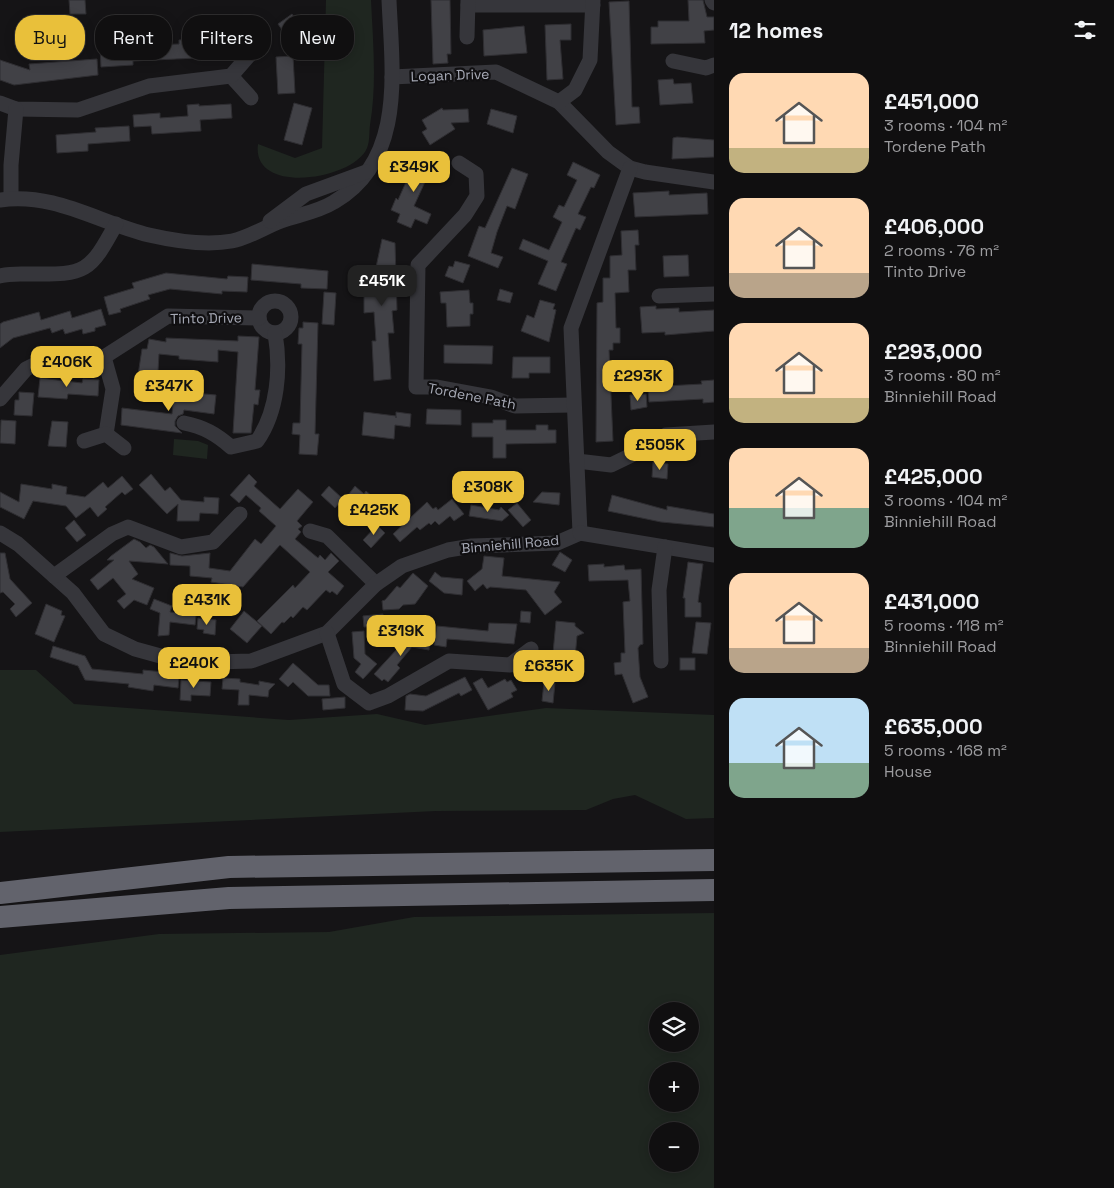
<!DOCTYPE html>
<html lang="en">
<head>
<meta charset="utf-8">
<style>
  :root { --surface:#100f10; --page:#1e1d1e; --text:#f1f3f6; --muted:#9c9c9f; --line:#302f30; --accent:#e9c03a }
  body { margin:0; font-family:"Space Grotesk",sans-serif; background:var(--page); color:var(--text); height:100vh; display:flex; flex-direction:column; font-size:19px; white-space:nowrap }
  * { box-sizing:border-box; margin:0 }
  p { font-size:16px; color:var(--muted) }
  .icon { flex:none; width:28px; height:28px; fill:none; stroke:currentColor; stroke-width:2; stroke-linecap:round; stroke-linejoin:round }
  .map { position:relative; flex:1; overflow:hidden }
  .sheet { display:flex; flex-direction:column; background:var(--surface); width:400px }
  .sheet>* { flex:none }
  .banner { position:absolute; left:15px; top:15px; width:475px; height:45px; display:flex; gap:10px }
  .buttons { position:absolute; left:649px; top:1002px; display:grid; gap:10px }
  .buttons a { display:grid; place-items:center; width:50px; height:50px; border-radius:50%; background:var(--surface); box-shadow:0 2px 12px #0003,0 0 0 1px var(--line); font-size:25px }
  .price { position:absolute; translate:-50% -42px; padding:0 11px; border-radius:10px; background:var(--accent); color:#111; font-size:16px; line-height:32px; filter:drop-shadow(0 1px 2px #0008) }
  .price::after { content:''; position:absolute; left:50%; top:30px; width:15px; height:11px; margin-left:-8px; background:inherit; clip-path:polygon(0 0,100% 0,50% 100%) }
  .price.selected { background:#222; color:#fff }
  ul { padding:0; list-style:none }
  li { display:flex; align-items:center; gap:15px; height:125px; padding:0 15px }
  li span { display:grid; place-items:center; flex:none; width:140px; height:100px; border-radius:15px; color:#555 }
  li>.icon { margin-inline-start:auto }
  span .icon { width:60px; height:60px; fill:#fffc; stroke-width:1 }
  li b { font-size:21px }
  h2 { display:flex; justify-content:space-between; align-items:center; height:60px; padding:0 15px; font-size:21px }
  .chip { padding:0 18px; border-radius:20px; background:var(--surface); box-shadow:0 2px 12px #0003,0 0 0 1px var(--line); font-size:18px; line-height:45px }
  .chip.selected { background:var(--accent); color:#111 }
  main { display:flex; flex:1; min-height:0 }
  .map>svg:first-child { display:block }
  .green { fill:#1f2620; fill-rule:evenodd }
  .building { fill:#414146; stroke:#2f2e32 }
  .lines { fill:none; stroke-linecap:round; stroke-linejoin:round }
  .minor { stroke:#36363b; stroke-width:15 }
  .highway { stroke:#62636c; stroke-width:22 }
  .labels { text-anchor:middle; stroke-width:4.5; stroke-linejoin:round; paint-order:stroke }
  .street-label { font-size:14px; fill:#a7aab6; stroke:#100f11 }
</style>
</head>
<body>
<main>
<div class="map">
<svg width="714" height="1188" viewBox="0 0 714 1188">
  <rect width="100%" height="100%" fill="#151416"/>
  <g class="green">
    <path d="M326,0H371C373,42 377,84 370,125C369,132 370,141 367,148C354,180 251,196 258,144L295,158L322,148Z"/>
    <polygon points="174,439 198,441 208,445 207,459 173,455"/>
    <polygon points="0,670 36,670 74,704 289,720 377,714 425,725 546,708 714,715 714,818 686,819 635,795 613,799 586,810 436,811 0,832"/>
    <path d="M714,913V1188H0V955L159,934L329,932L414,917ZM690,1011V1044H658V1011ZM690,1071V1104H658V1071ZM690,1131V1164H658V1131Z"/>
  </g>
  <g class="building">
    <polygon points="69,0 85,0 86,14 70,14"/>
    <polygon points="431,0 450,0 451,54 447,54 448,63 433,64"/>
    <polygon points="688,0 703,0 707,17 714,17 714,30 704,31 705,43 651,44 651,27 658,27 658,21 689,21"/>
    <polygon points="629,1 632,107 639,107 640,123 616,125 609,2"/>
    <polygon points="292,14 307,36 293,46 278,24"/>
    <polygon points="571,24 571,40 560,40 563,79 547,80 545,25"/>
    <polygon points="524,26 527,53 484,56 483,30"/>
    <polygon points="238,28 239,45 231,46 231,59 218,59 218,57 133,61 133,65 101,67 100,47 179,44 179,40 217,38 216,29"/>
    <polygon points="293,56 295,93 278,94 276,57"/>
    <polygon points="97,59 98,75 14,85 0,80 0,60 30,70 29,64"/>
    <polygon points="673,79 674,84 691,83 693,103 660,105 658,80"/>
    <polygon points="294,103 312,108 302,145 284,140"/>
    <polygon points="199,104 199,106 231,104 232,118 200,120 201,131 152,134 151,126 134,127 133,115 160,113 160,118 188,116 187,105"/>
    <polygon points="442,108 443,110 468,109 469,122 451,123 455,129 430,145 422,132 427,129 422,120"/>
    <polygon points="491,109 517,116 513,133 487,124"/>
    <polygon points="129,126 130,141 88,144 88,151 57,153 56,135 96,132 95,128"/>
    <polygon points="677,137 714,140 714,157 672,159 673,138"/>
    <polygon points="419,153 435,160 414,206 431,214 427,224 415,219 411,228 397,222 400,214 391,210 396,198 398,200"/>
    <polygon points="573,162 600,175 594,188 591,187 578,214 586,217 580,230 576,228 561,262 567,264 556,291 538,284 548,261 519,249 523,239 549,250 562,222 553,217 559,205 564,207 577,180 567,175"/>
    <polygon points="512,168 528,174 515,209 507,206 497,232 491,253 503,257 498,268 468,256 479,226 485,228"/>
    <polygon points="669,191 669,195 707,193 708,214 635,217 633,193"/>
    <polygon points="638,230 639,245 635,245 636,270 628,270 629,292 615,293 616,328 620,328 620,343 613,343 613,350 609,350 613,441 596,442 597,303 603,302 603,278 610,278 610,256 622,255 621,231"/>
    <polygon points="382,239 395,243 397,310 392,311 394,333 388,333 391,379 374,381 372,341 376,341 374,312 364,313 364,272 375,272"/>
    <polygon points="688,255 689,276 664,277 663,256"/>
    <polygon points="455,261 470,265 463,283 445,276 449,266 453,267"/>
    <polygon points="252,264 328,271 327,289 301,288 301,284 251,280"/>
    <polygon points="166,273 227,279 228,276 248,277 247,292 222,291 222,294 170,289 148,295 150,299 120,309 121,312 109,315 104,297 134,288 132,283"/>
    <polygon points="500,289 513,293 510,303 497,300"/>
    <polygon points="469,290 470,303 473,303 473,314 470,314 470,326 447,327 446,303 441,303 440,292"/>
    <polygon points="324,292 336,293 334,325 322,324"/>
    <polygon points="540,300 555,304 553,309 556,310 549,342 521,331 527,315 534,318"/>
    <polygon points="656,306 656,309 679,308 679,312 714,310 714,331 665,335 665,332 642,333 640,307"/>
    <polygon points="101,309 106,325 95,328 95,331 83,334 82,329 65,334 63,329 52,333 50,328 13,338 0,348 0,324 3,322 39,312 41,320 70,311 72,318"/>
    <polygon points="303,322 318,323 315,434 319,434 317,455 299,454 300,435 292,434 293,423 300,423 302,344 298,344 299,328 303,328"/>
    <polygon points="238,336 259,337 255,390 260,390 258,405 254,404 251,433 233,433 238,352 218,350 218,362 179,359 179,356 159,354 157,388 136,388 142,349 147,349 149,339 166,342 166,338 238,341"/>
    <polygon points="444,345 493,346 492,364 444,363"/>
    <polygon points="513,357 550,357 550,373 529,373 529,378 512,378"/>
    <polygon points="40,378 82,383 83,379 99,380 98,396 68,394 67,399 38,397"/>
    <polygon points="714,380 714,402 703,403 703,399 649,402 648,387 702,384 701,381"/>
    <polygon points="19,392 34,393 32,416 14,415 15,400 19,400"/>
    <polygon points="183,392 216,395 214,414 184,410 183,414 178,416 175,421 175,426 182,433 121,425 122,408 172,414 174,394 183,395"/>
    <polygon points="646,394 647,407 631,410 630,395"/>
    <polygon points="427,409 461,410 461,425 426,424"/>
    <polygon points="364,412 396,416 396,418 396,412 411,414 410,427 395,425 394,439 362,435"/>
    <polygon points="1,420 16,421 15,444 0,443"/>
    <polygon points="493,420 506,420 506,430 536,430 536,425 548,425 548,430 556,430 556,443 506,444 506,458 493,458 493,437 472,437 472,423 493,423"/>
    <polygon points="52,421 68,422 66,447 48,446"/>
    <polygon points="669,444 679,444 678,460 663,459 664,448"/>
    <polygon points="653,462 668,464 667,479 652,477"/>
    <polygon points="151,474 165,491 170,487 181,500 204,502 204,497 219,498 218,514 200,513 199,521 177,521 178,504 167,514 139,485"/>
    <polygon points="249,474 257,482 254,486 280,509 298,489 313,502 297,521 302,526 298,529 301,532 295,539 318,558 320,555 325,560 331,553 339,561 328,572 344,586 337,595 332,591 330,593 326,590 307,610 303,607 293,618 291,616 284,623 282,622 271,634 257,621 293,585 295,588 310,572 280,545 243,587 211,582 212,578 190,576 190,566 170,565 170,553 182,556 210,553 209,568 230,571 255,539 261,544 276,526 259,511 261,508 246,495 239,503 230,495"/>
    <polygon points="122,476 133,489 125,495 122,492 105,507 107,509 98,517 90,507 76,518 66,506 33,501 24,519 0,507 0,492 19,502 21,484 52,489 52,484 67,487 66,494 85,497 103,482 108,488"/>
    <polygon points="329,486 343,499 335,508 321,495"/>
    <polygon points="355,486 364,494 366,491 388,510 381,518 349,494"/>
    <polygon points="542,492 560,493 559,505 533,502"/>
    <polygon points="612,495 667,510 667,506 714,514 714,527 661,522 608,511"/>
    <polygon points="452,499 464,514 454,521 450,516 439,525 435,521 431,525 429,523 420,530 417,527 400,542 393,534 427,502 433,509 436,507 438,510"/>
    <polygon points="517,503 531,520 523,527 508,510"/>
    <polygon points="471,505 499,510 501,507 509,515 502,521 469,516"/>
    <polygon points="74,520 86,535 77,542 65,528"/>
    <polygon points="377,525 385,533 371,548 363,540"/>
    <polygon points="134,539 140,542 146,548 150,545 154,547 168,564 129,561 138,574 132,579 154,588 147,605 134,600 124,609 117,601 126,594 113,578 98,590 90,580 114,560 107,560 111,556"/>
    <polygon points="560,552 572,560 565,572 552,565"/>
    <polygon points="0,553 5,553 10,579 32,603 16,617 10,609 15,604 3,592 0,593"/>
    <polygon points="484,556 504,558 502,576 560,582 554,592 562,602 545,615 526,590 490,587 487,589 483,584 475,591 467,581 482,569"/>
    <polygon points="688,562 703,564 698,602 701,603 701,617 685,617 685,598 683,598"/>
    <polygon points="604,564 604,567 624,565 625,570 641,569 643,644 640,645 638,648 640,677 648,697 633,703 622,674 615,675 614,663 621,662 621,653 625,653 623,602 630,601 628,580 589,581 588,565"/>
    <polygon points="435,572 441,577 463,579 462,595 444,593 429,581"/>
    <polygon points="413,573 428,586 418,600 415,604 403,605 399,609 383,610 382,601 385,600 397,586 400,588"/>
    <polygon points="154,599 172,606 170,612 196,615 195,625 170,622 169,635 158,636 160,613 150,609"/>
    <polygon points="46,604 62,611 61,615 65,616 54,642 35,634"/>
    <polygon points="244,611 262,626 247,643 230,629"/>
    <polygon points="521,611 531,612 530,623 520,622"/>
    <polygon points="383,614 383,626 364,627 363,616"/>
    <polygon points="198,618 216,620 215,635 203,633 204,630 197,629"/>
    <polygon points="556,621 575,623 575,626 584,633 577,636 575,658 567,657 567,661 563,661 561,678 547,676 548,664 552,664"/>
    <polygon points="696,622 711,623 707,654 692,653"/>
    <polygon points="489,623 517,624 514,644 447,639 446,647 434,645 437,626 488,631"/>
    <polygon points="364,631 365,654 377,664 363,679 355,672 361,664 354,658 352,632"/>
    <polygon points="409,636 430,639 429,650 412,647 397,665 400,668 388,682 384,679 382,681 374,674"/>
    <polygon points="53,646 85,656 92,669 143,674 143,670 173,673 173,676 179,677 178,688 154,685 153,691 128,687 129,684 85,680 78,666 50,657"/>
    <rect x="680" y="658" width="15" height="12"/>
    <polygon points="293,663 318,685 329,685 330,696 308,696 293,682 288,687 279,679"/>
    <polygon points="465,677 472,690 461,696 459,693 423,711 405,710 406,696 410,694 426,696"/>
    <polygon points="223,678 240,679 240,682 259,685 259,681 275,684 269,690 268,697 249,695 249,705 238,705 239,690 222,689"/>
    <polygon points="482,678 488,688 505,679 507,682 511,680 517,690 511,693 513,697 488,710 473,683"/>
    <polygon points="181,680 211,682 210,696 191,695 191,701 180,700"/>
    <polygon points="544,682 555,683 553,703 542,701"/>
    <polygon points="345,697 345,708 323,710 322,699"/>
  </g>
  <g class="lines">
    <g class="minor">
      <polyline points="712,0 714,3"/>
      <polyline points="468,5 593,5"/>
      <polyline points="467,37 468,0"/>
      <polyline points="673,61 706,68 714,65"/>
      <polyline points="231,76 251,98"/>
      <polyline points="392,77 496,72 559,102 608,152 630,168 645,172 714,182"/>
      <polyline points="559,102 575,90 590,60 593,0"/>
      <polyline points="0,103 16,109 78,110 149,86 231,76 251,53"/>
      <polyline points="459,163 476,174 477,196 465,215 418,265 416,387 437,387 491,397 515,406 573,405"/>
      <polyline points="11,198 11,165 16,109"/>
      <path d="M0,200C55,192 99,223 149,235C175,241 205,246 232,241C248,238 265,227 281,221C298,215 318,212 334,202C406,160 392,71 389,0"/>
      <polyline points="270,221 306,194 366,172"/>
      <path d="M0,276C9,273 21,274 31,274C86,275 90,272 116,224"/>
      <polyline points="659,296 714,294"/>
      <circle cx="275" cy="317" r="16"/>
      <polyline points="104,357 113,389 106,434"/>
      <polyline points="0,399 26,369 48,358 104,357 168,316 259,318"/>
      <path d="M184,423C204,427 216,434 231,447L257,441C278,411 281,368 275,333"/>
      <polyline points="84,441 106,434 124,448"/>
      <polyline points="577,461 611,465 646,448 666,435 714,432"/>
      <polyline points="310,531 327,536 376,584"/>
      <polyline points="0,533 18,544 73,593 104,634 135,649 164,657 214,662 251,661 327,633 376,584 402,566 448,550 472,546 557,543 580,533 571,328 630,168"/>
      <polyline points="580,533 714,555"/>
      <polyline points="54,576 112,534 128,527 181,547 213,542 240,514"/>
      <polyline points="327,633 344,684 369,703 388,696 449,661 510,665 531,649"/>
      <polyline points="661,661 659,590 665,547"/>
    </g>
    <g class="highway">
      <polyline points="0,893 229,867 714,860"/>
      <polyline points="0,917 229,898 714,890"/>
    </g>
  </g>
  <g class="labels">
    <g class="street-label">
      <text transform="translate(450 75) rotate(-2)" y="5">Logan Drive</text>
      <text transform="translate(206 318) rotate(-1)" y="5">Tinto Drive</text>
      <text transform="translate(472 396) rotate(11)" y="5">Tordene Path</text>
      <text transform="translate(510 544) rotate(-5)" y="5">Binniehill Road</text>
    </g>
  </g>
</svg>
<div class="buttons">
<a><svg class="icon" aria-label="layers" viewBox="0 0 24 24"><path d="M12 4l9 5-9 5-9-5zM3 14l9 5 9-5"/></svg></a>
<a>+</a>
<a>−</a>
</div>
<b class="price" style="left:414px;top:193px">£349K</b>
<b class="price selected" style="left:382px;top:307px">£451K</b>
<b class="price" style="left:67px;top:388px">£406K</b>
<b class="price" style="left:638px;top:402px">£293K</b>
<b class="price" style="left:169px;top:412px">£347K</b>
<b class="price" style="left:660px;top:471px">£505K</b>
<b class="price" style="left:488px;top:513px">£308K</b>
<b class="price" style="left:374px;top:536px">£425K</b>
<b class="price" style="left:207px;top:626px">£431K</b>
<b class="price" style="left:401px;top:657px">£319K</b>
<b class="price" style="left:194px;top:689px">£240K</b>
<b class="price" style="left:549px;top:692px">£635K</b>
<div class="banner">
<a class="chip selected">Buy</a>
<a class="chip">Rent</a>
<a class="chip">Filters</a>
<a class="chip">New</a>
</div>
</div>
<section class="sheet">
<h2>12 homes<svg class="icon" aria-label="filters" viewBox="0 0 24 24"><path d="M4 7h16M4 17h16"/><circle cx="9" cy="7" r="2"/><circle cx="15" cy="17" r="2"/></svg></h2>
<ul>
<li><span style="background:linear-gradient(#ffd9b3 75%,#c2b280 0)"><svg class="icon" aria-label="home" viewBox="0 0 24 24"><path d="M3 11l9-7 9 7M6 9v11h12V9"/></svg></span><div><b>£451,000</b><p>3 rooms · 104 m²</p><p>Tordene Path</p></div></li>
<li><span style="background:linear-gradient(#ffd9b3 75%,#b9a48a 0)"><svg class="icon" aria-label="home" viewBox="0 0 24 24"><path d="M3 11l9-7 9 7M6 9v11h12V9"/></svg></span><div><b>£406,000</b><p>2 rooms · 76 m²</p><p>Tinto Drive</p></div></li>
<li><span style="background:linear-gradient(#ffd9b3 75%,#c2b280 0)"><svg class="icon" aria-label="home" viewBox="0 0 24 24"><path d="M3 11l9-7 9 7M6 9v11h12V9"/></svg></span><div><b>£293,000</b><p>3 rooms · 80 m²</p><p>Binniehill Road</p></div></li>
<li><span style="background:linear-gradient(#ffd9b3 60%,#7fa58c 0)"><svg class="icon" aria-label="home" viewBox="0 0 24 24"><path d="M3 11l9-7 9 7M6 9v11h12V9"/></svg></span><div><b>£425,000</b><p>3 rooms · 104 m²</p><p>Binniehill Road</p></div></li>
<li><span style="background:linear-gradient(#ffd9b3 75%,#b9a48a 0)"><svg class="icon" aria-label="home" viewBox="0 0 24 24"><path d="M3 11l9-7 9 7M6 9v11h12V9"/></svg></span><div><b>£431,000</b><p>5 rooms · 118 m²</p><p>Binniehill Road</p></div></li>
<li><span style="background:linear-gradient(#bfe0f5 65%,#7fa58c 0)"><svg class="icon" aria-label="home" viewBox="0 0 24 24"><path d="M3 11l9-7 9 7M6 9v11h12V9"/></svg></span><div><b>£635,000</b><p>5 rooms · 168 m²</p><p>House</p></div></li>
</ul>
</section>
</main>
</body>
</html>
